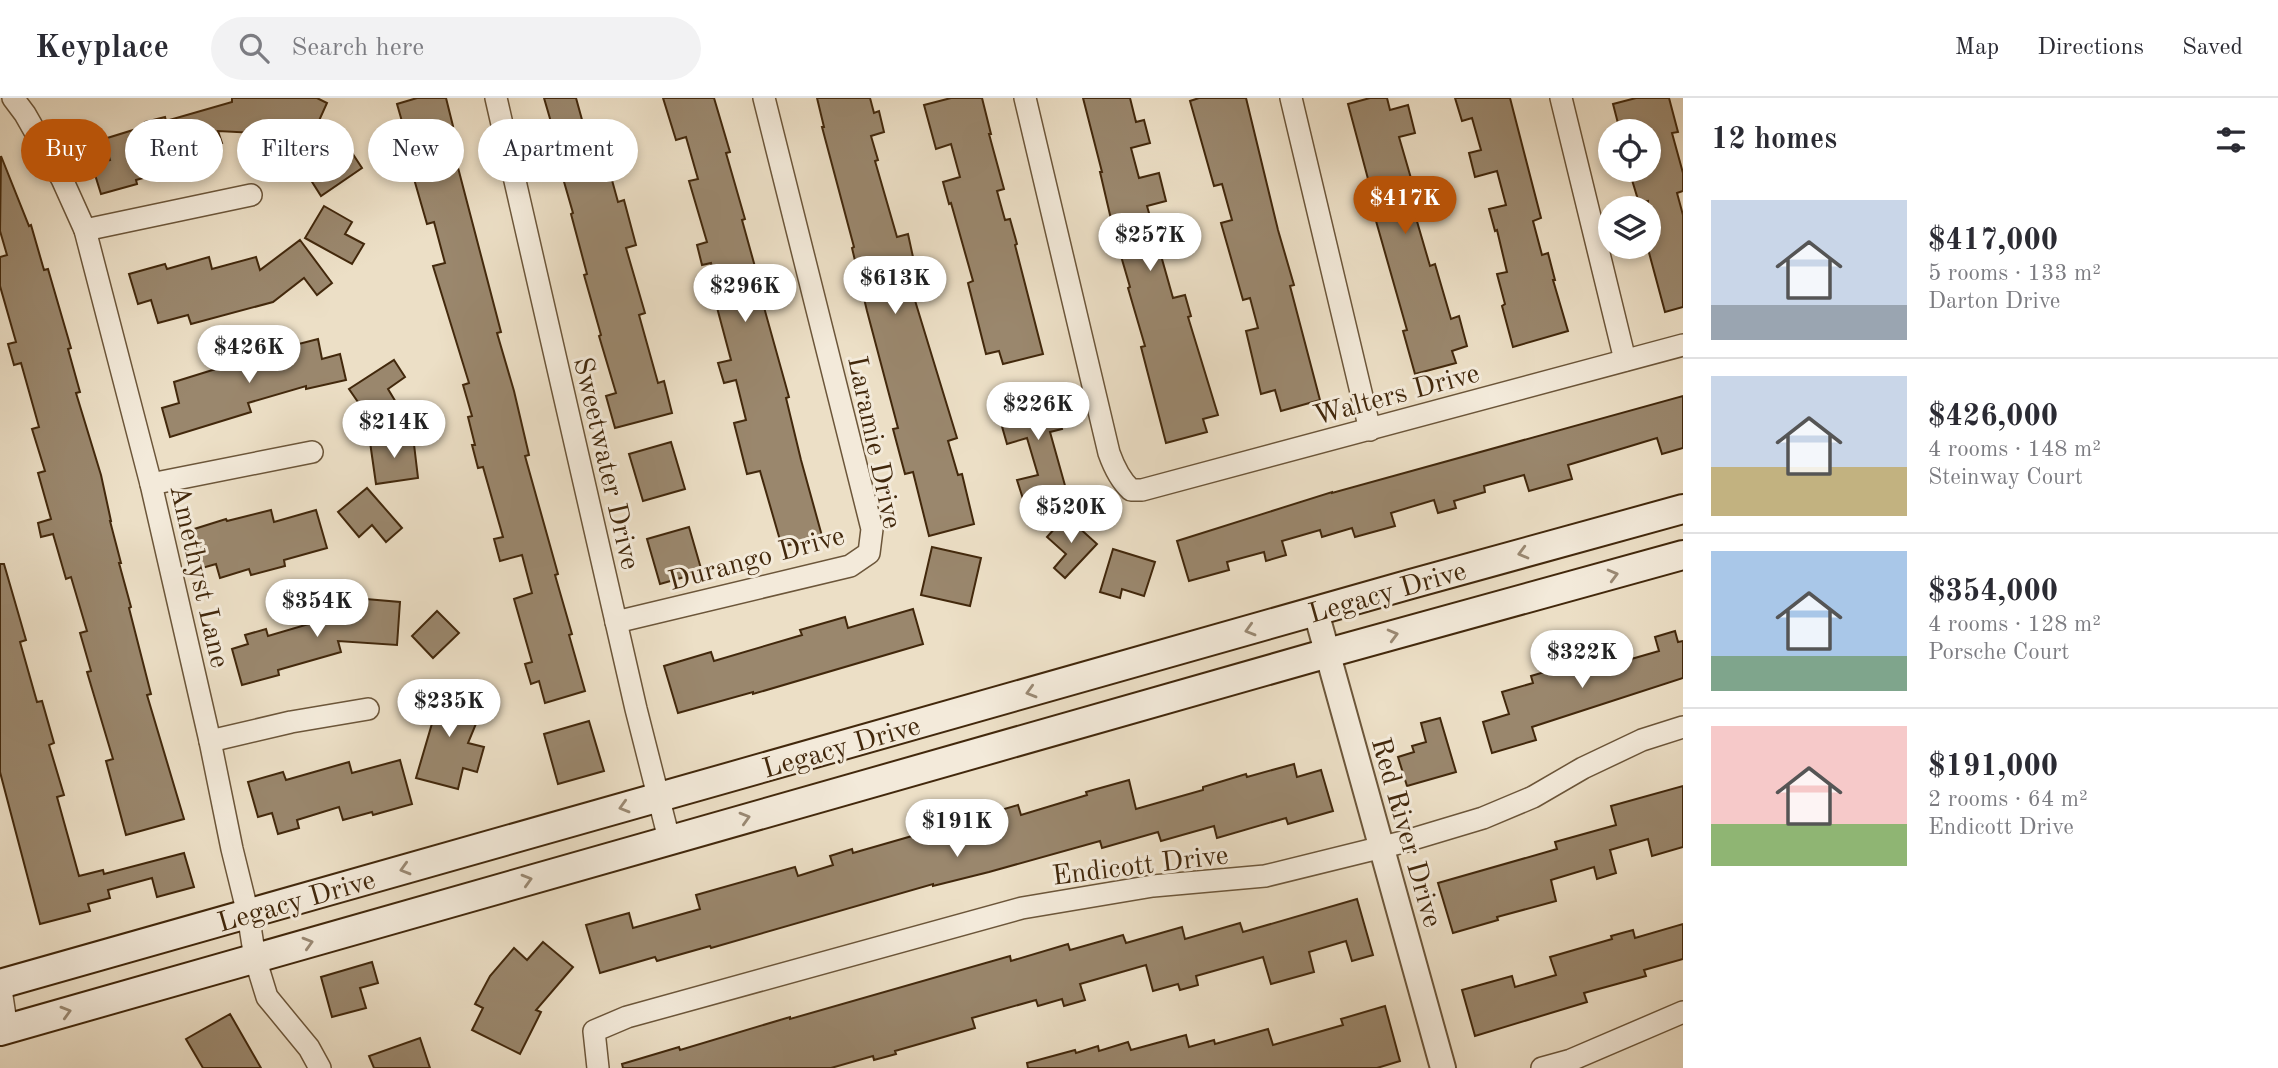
<!DOCTYPE html>
<html lang="en">
<head>
<meta charset="utf-8">
<style>
  :root { --surface:#fff; --page:#f2f2f3; --text:#2b2b33; --muted:#7c7c81; --line:#e1e1e2; --accent:#b45309 }
  body { margin:0; font-family:"Old Standard TT",serif; background:var(--page); color:var(--text); height:100vh; display:flex; flex-direction:column; font-size:26px; white-space:nowrap }
  * { box-sizing:border-box; margin:0 }
  p { font-size:23px; color:var(--muted) }
  .icon { flex:none; width:38px; height:38px; fill:none; stroke:currentColor; stroke-width:2; stroke-linecap:round; stroke-linejoin:round }
  .map { position:relative; flex:1; overflow:hidden }
  .panel { display:flex; flex-direction:column; background:var(--surface); width:595px }
  .panel>* { flex:none }
  .hud { position:absolute; left:21px; top:21px; width:665px; height:63px; display:flex; gap:14px }
  .tools { position:absolute; left:1598px; top:21px; display:grid; gap:14px }
  .tools a { display:grid; place-items:center; width:63px; height:63px; border-radius:50%; background:var(--surface); box-shadow:0 4px 10px #0003; font-size:35px }
  .price { position:absolute; translate:-50% -60px; padding:0 16px; border-radius:24px; background:#fff; color:#222; font-size:23px; line-height:46px; filter:drop-shadow(0 2px 4px #0008) }
  .price::after { content:''; position:absolute; left:50%; top:42px; width:21px; height:16px; margin-left:-10px; background:inherit; clip-path:polygon(0 0,100% 0,50% 100%) }
  .price.current { background:var(--accent); color:#fff }
  ul { padding:0; list-style:none }
  li { display:flex; align-items:center; gap:21px; height:175px; padding:0 28px }
  li+li { border-top:2px solid var(--line) }
  li span { display:grid; place-items:center; flex:none; width:196px; height:140px; border-radius:0px; color:#555 }
  li>.icon { margin-inline-start:auto }
  span .icon { width:84px; height:84px; fill:#fffc; stroke-width:1 }
  li b { font-size:30px }
  h2 { display:flex; justify-content:space-between; align-items:center; height:84px; padding:0 28px; font-size:30px }
  .tag { padding:0 24px; border-radius:32px; background:var(--surface); box-shadow:0 4px 10px #0003; font-size:24px; line-height:63px }
  .tag.current { background:var(--accent); color:#fff }
  header { display:flex; align-items:center; gap:42px; box-sizing:border-box; height:98px; padding:0 35px; background:var(--surface); border-bottom:2px solid var(--line) }
  header strong { font-size:33px }
  nav { display:flex; gap:38px; margin-inline-start:auto; font-size:24px }
  .search { width:490px; height:63px; background:var(--page); display:flex; align-items:center; gap:18px; box-sizing:border-box; padding:0 24px; border-radius:38px; color:var(--muted); font-size:26px }
  main { display:flex; flex:1; min-height:0 }
  .map>svg:first-child { display:block }
  .building { fill:#9a876d; stroke:#42280c; stroke-width:2 }
  .lines { fill:none; stroke-linecap:round; stroke-linejoin:round }
  .minor-casing { stroke:#6c563a; stroke-width:24 }
  .tertiary-casing { stroke:#6c563a; stroke-width:28 }
  .secondary-casing { stroke:#42280c; stroke-width:32 }
  .minor { stroke:#f3eada; stroke-width:21 }
  .tertiary { stroke:#f3eada; stroke-width:24 }
  .secondary { stroke:#f3eada; stroke-width:28 }
  .oneway { stroke:#9a8973 }
  .labels { text-anchor:middle; stroke-width:6; stroke-linejoin:round; paint-order:stroke }
  .street-label { font-size:28px; fill:#42280c; stroke:#f3eada }
</style>
</head>
<body>
<header>
<strong>Keyplace</strong>
<div class="search"><svg class="icon" aria-label="search" viewBox="0 0 24 24"><circle cx="10" cy="10" r="6"/><path d="M15 15l6 6"/></svg>Search here</div>
<nav><a>Map</a><a>Directions</a><a>Saved</a></nav>
</header>
<main>
<div class="map">
<svg width="1683" height="970" viewBox="0 0 1683 970">
  <rect width="100%" height="100%" fill="#ecdfc6"/>
  <filter id="stains"><feTurbulence type="fractalNoise" baseFrequency=".00286" numOctaves="4"/><feColorMatrix values="0 0 0 0 .2 0 0 0 0 .09 0 0 0 0 .02 0 0 0 .5 -.17"/></filter>
  <radialGradient id="worn" r=".72"><stop offset=".6" stop-color="#630" stop-opacity="0"/><stop offset="1" stop-color="#630" stop-opacity=".3"/></radialGradient>
  <g class="building">
    <polygon points="232,0 317,0 327,5 304,56 257,35 218,33 222,45 176,58 179,70 136,82 137,86 101,96 92,67 110,62 104,41 146,28 145,24 165,19 166,23 232,4"/>
    <polygon points="417,0 446,0 453,28 407,41 397,6"/>
    <polygon points="544,0 576,0 589,47 612,41 618,61 607,64 618,104 624,102 636,147 626,150 645,215 639,217 658,285 664,283 672,315 615,330 606,298 616,295 599,238 601,237 584,177 587,176 571,116 573,115 556,56 560,55"/>
    <polygon points="663,0 714,0 730,54 726,55 745,121 742,122 757,176 755,177 789,299 786,300 801,362 822,438 782,449 760,373 747,376 734,325 746,322 736,282 724,285 718,265 731,262 715,202 721,201 711,165 702,167 697,147 707,144 689,83 698,81 686,39 676,42"/>
    <polygon points="817,0 870,0 874,15 879,13 884,34 871,38 878,62 875,63 897,139 908,136 913,159 904,161 913,196 957,340 948,343 958,377 962,376 974,426 929,438 913,374 905,376 893,331 898,330 867,213 852,150 854,149 822,29 824,29"/>
    <polygon points="951,0 982,0 991,36 989,36 1004,91 997,93 1005,122 1010,121 1017,146 1015,147 1043,256 1003,266 999,253 986,256 968,185 973,183 951,105 949,106 943,84 960,79 951,46 936,51 924,7"/>
    <polygon points="1083,0 1130,0 1136,24 1144,22 1150,45 1131,50 1139,80 1159,75 1166,103 1147,108 1173,200 1185,197 1191,218 1188,219 1218,317 1203,321 1207,334 1166,345 1141,249 1145,248 1128,190 1130,189 1114,134 1100,74 1102,74"/>
    <polygon points="1199,0 1246,0 1278,132 1294,187 1290,188 1320,302 1281,313 1275,292 1261,296 1246,233 1258,230 1250,200 1243,202 1221,125 1232,122 1222,86 1214,88 1190,3"/>
    <polygon points="1370,0 1387,0 1390,12 1408,7 1415,35 1399,39 1415,94 1409,96 1430,168 1435,166 1451,221 1459,218 1467,248 1452,253 1456,265 1415,276 1403,233 1407,232 1376,123 1379,122 1348,6"/>
    <polygon points="1455,0 1510,0 1541,120 1533,123 1542,157 1548,155 1555,182 1553,182 1568,233 1513,249 1502,208 1505,206 1497,176 1507,174 1497,132 1495,133 1489,111 1506,107 1497,73 1475,79 1469,55 1481,52 1472,20 1462,23"/>
    <polygon points="1636,0 1669,0 1678,34 1672,35 1683,75 1683,93 1677,95 1683,117 1683,209 1665,214 1648,151 1648,103 1639,105 1629,72 1648,72 1648,33 1620,33 1613,6"/>
    <polygon points="343,41 362,70 321,98 302,68"/>
    <polygon points="1,58 29,128 31,127 44,172 48,171 71,250 68,251 80,294 76,295 101,377 111,423 110,423 121,465 119,465 131,509 129,510 151,596 147,597 184,721 126,737 106,663 113,661 87,574 91,573 80,535 87,533 71,479 66,481 53,436 41,439 38,425 51,421 38,375 45,373 32,331 39,329 21,265 14,267 8,246 16,244 0,188 0,159 7,157 0,133"/>
    <polygon points="456,62 501,234 497,235 514,293 529,357 525,358 558,476 555,477 572,536 569,537 585,593 545,605 539,583 531,586 525,566 532,564 514,501 532,495 522,457 500,463 494,441 503,439 483,369 478,370 472,347 475,347 468,319 472,318 463,287 469,285 433,168 445,165 434,124 427,126 412,74"/>
    <polygon points="324,108 352,124 345,136 364,146 352,166 305,140"/>
    <polygon points="300,142 332,185 317,197 304,180 273,204 191,226 188,217 158,225 151,202 138,206 129,176 165,166 167,171 209,159 212,171 256,159 260,172"/>
    <polygon points="318,241 322,261 340,256 346,282 306,291 306,288 248,305 251,314 170,339 162,310 179,305 174,284 248,261 248,259"/>
    <polygon points="394,262 405,279 388,291 397,306 371,323 349,291"/>
    <polygon points="1051,289 1062,331 1050,334 1066,391 1024,404 1017,382 1038,377 1027,340 1007,346 1001,325 1019,321 1013,299"/>
    <polygon points="1683,298 1683,350 1662,356 1657,340 1568,367 1572,381 1529,393 1524,377 1484,388 1485,394 1454,403 1456,410 1438,415 1434,402 1391,415 1395,428 1355,439 1352,430 1322,439 1320,432 1282,443 1286,457 1266,463 1264,454 1227,464 1229,472 1189,483 1177,443 1332,394 1332,395"/>
    <polygon points="413,338 418,380 376,386 370,344"/>
    <polygon points="671,344 685,391 643,403 629,356"/>
    <polygon points="367,390 402,430 386,444 372,427 359,439 338,414"/>
    <polygon points="271,412 274,424 316,412 327,450 284,462 285,468 251,477 249,471 220,480 216,466 202,470 191,432 226,421 227,423"/>
    <polygon points="1066,418 1097,446 1065,480 1054,470 1066,456 1047,439"/>
    <polygon points="689,429 702,474 660,486 647,441"/>
    <polygon points="932,449 981,460 970,508 921,497"/>
    <polygon points="1113,451 1155,464 1144,498 1122,491 1120,500 1100,494"/>
    <polygon points="0,466 4,466 26,542 20,544 37,604 42,603 54,645 49,647 64,697 57,699 79,778 103,772 104,776 184,755 194,789 157,799 152,780 108,792 110,800 88,806 90,813 40,826 0,674"/>
    <polygon points="354,500 400,504 397,547 338,543 341,554 278,572 279,577 242,587 232,551 248,546 245,537 266,531 268,538 353,513"/>
    <polygon points="913,511 923,546 753,596 753,594 678,615 664,568 711,554 714,563 802,537 800,532 845,519 848,530"/>
    <polygon points="437,513 459,535 433,560 412,538"/>
    <polygon points="1675,533 1678,544 1683,543 1683,580 1532,629 1536,642 1492,655 1483,624 1509,616 1502,594 1533,585 1531,578 1551,572 1551,575 1592,561 1590,554 1609,549 1614,566 1659,553 1655,539"/>
    <polygon points="440,583 464,593 459,607 480,616 468,645 484,649 477,674 463,670 458,691 416,680 433,622 425,619"/>
    <polygon points="1440,620 1456,674 1407,688 1398,659 1414,654 1412,648 1426,644 1421,625"/>
    <polygon points="589,623 604,673 558,686 544,636"/>
    <polygon points="400,662 412,706 373,717 372,714 343,722 339,709 297,722 299,730 278,736 272,715 258,719 248,684 283,674 286,682 349,664 352,675"/>
    <polygon points="1294,666 1297,679 1321,672 1333,713 1288,726 1286,720 1217,740 1214,728 1161,743 1158,734 1102,750 1100,743 989,774 933,788 933,786 711,850 710,848 657,863 655,859 600,875 586,827 629,815 633,830 700,811 696,797 795,769 798,778 833,767 830,758 852,751 853,755 919,736 917,730 939,724 939,725 962,719 963,723 1018,707 1021,717 1087,697 1086,694 1129,682 1136,711 1203,692 1203,689 1246,676 1247,679"/>
    <polygon points="1683,688 1683,749 1652,758 1648,741 1610,752 1616,775 1597,781 1594,769 1551,782 1556,803 1497,819 1498,822 1453,835 1438,785 1557,751 1555,744 1616,727 1611,708"/>
    <polygon points="1357,801 1373,857 1352,863 1346,843 1309,854 1314,874 1271,886 1263,859 1196,878 1198,887 1180,892 1178,886 1153,893 1146,867 1080,886 1085,902 1064,908 1062,901 1038,908 1036,902 972,920 975,930 895,953 896,956 874,962 873,958 831,970 623,970 622,966 679,949 680,952 790,919 790,921 1010,858 1011,863 1068,846 1070,852 1123,837 1126,845 1182,829 1185,841 1240,825 1243,834"/>
    <polygon points="1683,826 1683,861 1644,872 1646,878 1584,895 1587,904 1475,938 1462,892 1512,878 1515,889 1556,877 1550,859 1612,841 1611,838 1633,832 1635,840"/>
    <polygon points="543,844 573,869 536,912 541,914 520,956 472,932 483,910 475,906 490,878 514,850 527,862"/>
    <polygon points="372,864 378,885 360,890 366,910 332,919 321,879"/>
    <polygon points="1385,908 1400,963 1377,970 1028,970 1027,965 1075,952 1076,955 1098,948 1099,953 1128,944 1131,952 1186,937 1189,949 1214,942 1215,946 1268,931 1273,947 1343,927 1341,921"/>
    <polygon points="230,916 261,970 203,970 186,941"/>
    <polygon points="420,940 430,970 374,970 369,958"/>
  </g>
  <g class="lines">
    <g class="minor-casing">
      <g id="minor">
        <polyline points="13,0 25,16 62,81 85,132 151,386 210,643 232,751 248,816 255,860 267,899 309,950 320,970"/>
        <polyline points="496,0 636,611 669,741"/>
        <path d="M1025,0L1109,355C1114,369 1120,382 1131,392H1142L1683,247"/>
        <polyline points="1291,0 1370,332"/>
        <polyline points="1561,0 1625,262"/>
        <polyline points="85,132 251,97"/>
        <polyline points="151,386 312,354"/>
        <polyline points="616,524 850,468 869,455 872,431 764,0"/>
        <polyline points="210,643 291,624 368,611"/>
        <polyline points="0,885 7,931"/>
        <polyline points="598,970 594,933 627,919 1022,810 1153,788 1265,778 1403,744 1483,720 1533,699 1583,670 1642,642 1683,629"/>
        <polyline points="1542,970 1571,962 1683,914"/>
      </g>
    </g>
    <g class="tertiary-casing">
      <polyline id="tertiary" points="1316,514 1443,970"/>
    </g>
    <g class="secondary-casing">
      <g id="secondary">
        <polyline points="0,886 1411,486 1683,411"/>
        <polyline points="0,933 1328,555 1683,457"/>
      </g>
    </g>
    <use href="#minor" class="minor"/>
    <use href="#tertiary" class="tertiary"/>
    <use href="#secondary" class="secondary"/>
  </g>
  <defs><path id="oneway-chevron" d="M-2-3.5L2.5 0L-2 3.5" fill="none" stroke-width="1.6" stroke-linecap="round" stroke-linejoin="round" transform="scale(1.75)"/></defs>
  <g class="oneway">
    <use href="#oneway-chevron" transform="translate(1523 455) rotate(165)"/>
    <use href="#oneway-chevron" transform="translate(1613 477) rotate(-15)"/>
    <use href="#oneway-chevron" transform="translate(1250 532) rotate(164)"/>
    <use href="#oneway-chevron" transform="translate(1393 537) rotate(-15)"/>
    <use href="#oneway-chevron" transform="translate(1031 594) rotate(164)"/>
    <use href="#oneway-chevron" transform="translate(624 709) rotate(164)"/>
    <use href="#oneway-chevron" transform="translate(745 720) rotate(-16)"/>
    <use href="#oneway-chevron" transform="translate(405 771) rotate(164)"/>
    <use href="#oneway-chevron" transform="translate(527 782) rotate(-16)"/>
    <use href="#oneway-chevron" transform="translate(308 845) rotate(-16)"/>
    <use href="#oneway-chevron" transform="translate(66 914) rotate(-16)"/>
  </g>
  <g class="labels">
    <g class="street-label">
      <text transform="translate(1396 295) rotate(-15)" y="10">Walters Drive</text>
      <text transform="translate(876 344) rotate(78)" y="10">Laramie Drive</text>
      <text transform="translate(608 365) rotate(77)" y="10">Sweetwater Drive</text>
      <text transform="translate(756 459) rotate(-15)" y="10">Durango Drive</text>
      <text transform="translate(201 478) rotate(77)" y="10">Amethyst Lane</text>
      <text transform="translate(1387 493) rotate(-16)" y="10">Legacy Drive</text>
      <text transform="translate(841 648) rotate(-16)" y="10">Legacy Drive</text>
      <text transform="translate(1408 734) rotate(74)" y="10">Red River Drive</text>
      <text transform="translate(1140 766) rotate(-7)" y="10">Endicott Drive</text>
      <text transform="translate(296 802) rotate(-16)" y="10">Legacy Drive</text>
    </g>
  </g>
  <rect width="100%" height="100%" filter="url(#stains)"/>
  <rect width="100%" height="100%" fill="url(#worn)"/>
</svg>
<div class="tools">
<a><svg class="icon" aria-label="locate" viewBox="0 0 24 24"><circle cx="12" cy="12" r="6"/><path d="M12 2v4M12 18v4M2 12h4M18 12h4"/></svg></a>
<a><svg class="icon" aria-label="layers" viewBox="0 0 24 24"><path d="M12 4l9 5-9 5-9-5zM3 14l9 5 9-5"/></svg></a>
</div>
<b class="price current" style="left:1405px;top:138px">$417K</b>
<b class="price" style="left:1150px;top:175px">$257K</b>
<b class="price" style="left:895px;top:218px">$613K</b>
<b class="price" style="left:745px;top:226px">$296K</b>
<b class="price" style="left:249px;top:287px">$426K</b>
<b class="price" style="left:1038px;top:344px">$226K</b>
<b class="price" style="left:394px;top:362px">$214K</b>
<b class="price" style="left:1071px;top:447px">$520K</b>
<b class="price" style="left:317px;top:541px">$354K</b>
<b class="price" style="left:1582px;top:592px">$322K</b>
<b class="price" style="left:449px;top:641px">$235K</b>
<b class="price" style="left:957px;top:761px">$191K</b>
<div class="hud">
<a class="tag current">Buy</a>
<a class="tag">Rent</a>
<a class="tag">Filters</a>
<a class="tag">New</a>
<a class="tag">Apartment</a>
</div>
</div>
<section class="panel">
<h2>12 homes<svg class="icon" aria-label="filters" viewBox="0 0 24 24"><path d="M4 7h16M4 17h16"/><circle cx="9" cy="7" r="2"/><circle cx="15" cy="17" r="2"/></svg></h2>
<ul>
<li><span style="background:linear-gradient(#c9d6e8 75%,#9aa5b1 0)"><svg class="icon" aria-label="home" viewBox="0 0 24 24"><path d="M3 11l9-7 9 7M6 9v11h12V9"/></svg></span><div><b>$417,000</b><p>5 rooms · 133 m²</p><p>Darton Drive</p></div></li>
<li><span style="background:linear-gradient(#c9d6e8 65%,#c2b280 0)"><svg class="icon" aria-label="home" viewBox="0 0 24 24"><path d="M3 11l9-7 9 7M6 9v11h12V9"/></svg></span><div><b>$426,000</b><p>4 rooms · 148 m²</p><p>Steinway Court</p></div></li>
<li><span style="background:linear-gradient(#a9c7e8 75%,#7fa58c 0)"><svg class="icon" aria-label="home" viewBox="0 0 24 24"><path d="M3 11l9-7 9 7M6 9v11h12V9"/></svg></span><div><b>$354,000</b><p>4 rooms · 128 m²</p><p>Porsche Court</p></div></li>
<li><span style="background:linear-gradient(#f6c9c9 70%,#8fb573 0)"><svg class="icon" aria-label="home" viewBox="0 0 24 24"><path d="M3 11l9-7 9 7M6 9v11h12V9"/></svg></span><div><b>$191,000</b><p>2 rooms · 64 m²</p><p>Endicott Drive</p></div></li>
</ul>
</section>
</main>
</body>
</html>
